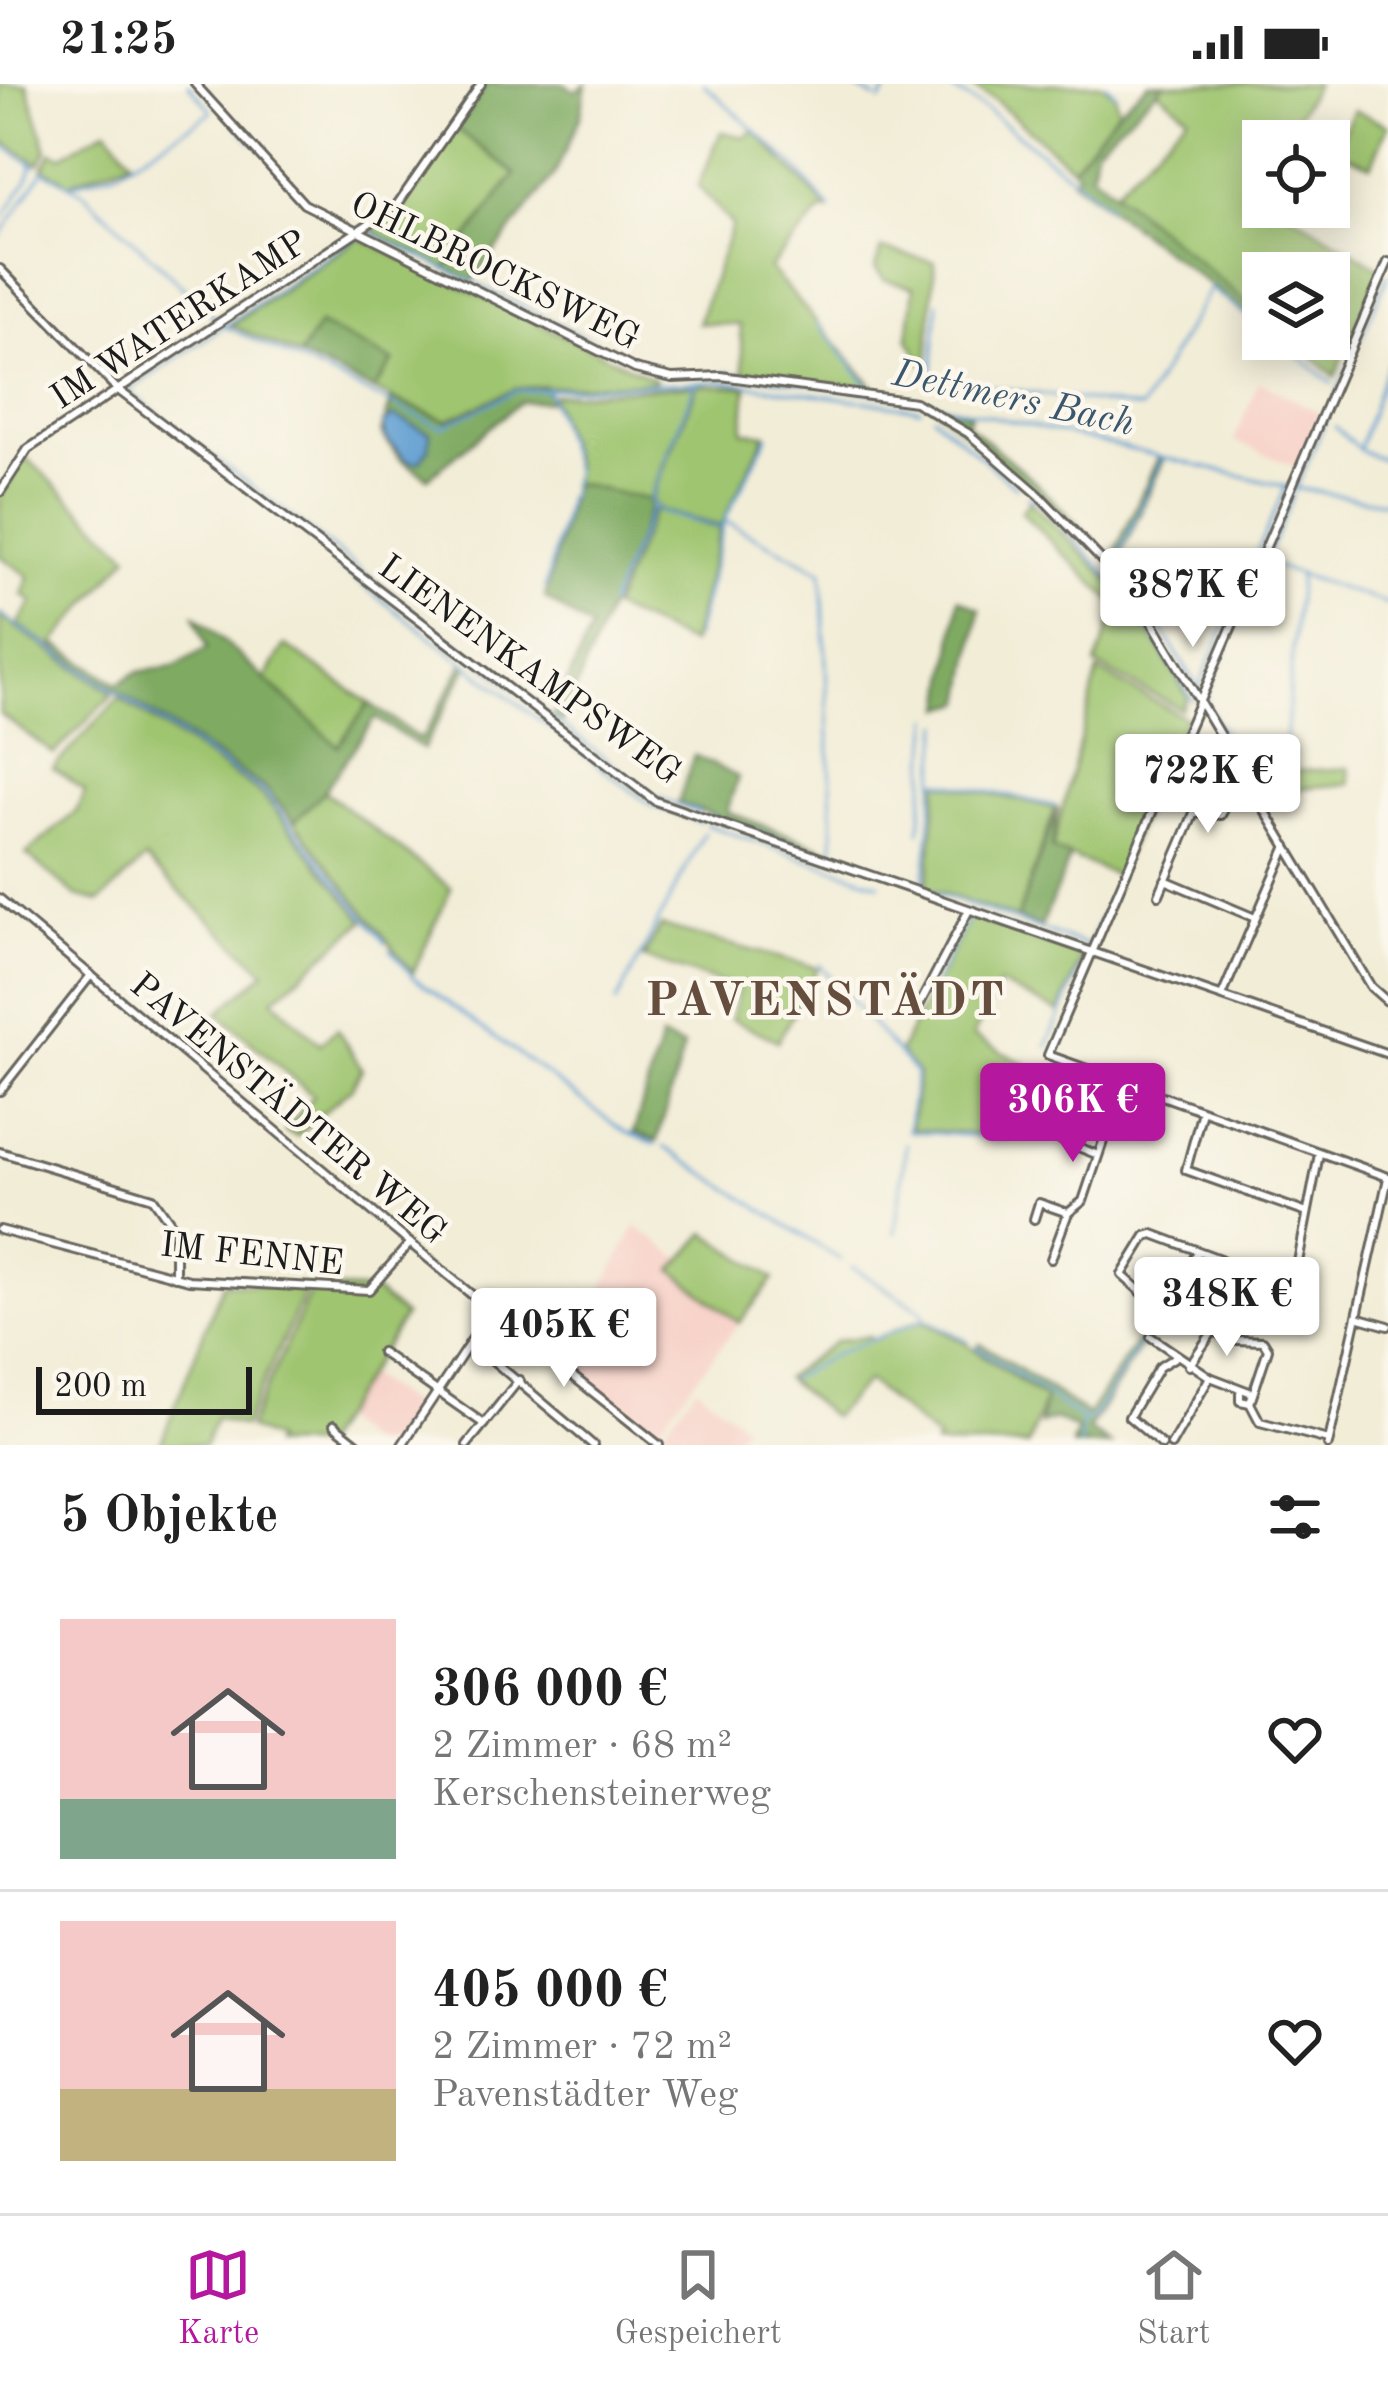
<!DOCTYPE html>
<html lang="de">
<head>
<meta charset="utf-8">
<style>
  :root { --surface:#fff; --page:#f6f6f6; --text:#222; --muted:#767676; --line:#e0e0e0; --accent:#b5179e }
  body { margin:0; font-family:"Old Standard TT",serif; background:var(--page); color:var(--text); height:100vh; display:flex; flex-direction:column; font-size:45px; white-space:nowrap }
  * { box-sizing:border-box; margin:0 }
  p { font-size:39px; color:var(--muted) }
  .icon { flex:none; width:66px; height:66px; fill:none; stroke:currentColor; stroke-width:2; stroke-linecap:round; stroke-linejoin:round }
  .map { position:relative; height:1361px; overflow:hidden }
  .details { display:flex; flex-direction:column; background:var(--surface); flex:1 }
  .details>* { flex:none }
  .fabs { position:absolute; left:1242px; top:36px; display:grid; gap:24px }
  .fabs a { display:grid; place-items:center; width:108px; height:108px; border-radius:0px; background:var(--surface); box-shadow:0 6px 30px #0003; font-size:60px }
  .scale { position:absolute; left:36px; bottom:30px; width:216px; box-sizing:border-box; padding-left:12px; border:6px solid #1c1c1c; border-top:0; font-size:33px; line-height:42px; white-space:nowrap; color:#1c1c1c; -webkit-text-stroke:9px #fbf7ec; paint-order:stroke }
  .price { position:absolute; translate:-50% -102px; padding:0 27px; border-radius:12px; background:#fff; color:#222; font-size:39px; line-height:78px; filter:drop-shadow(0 3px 6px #0008) }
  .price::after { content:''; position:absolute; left:50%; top:72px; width:36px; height:27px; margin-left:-18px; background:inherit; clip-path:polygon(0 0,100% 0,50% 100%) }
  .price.on { background:var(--accent); color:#fff }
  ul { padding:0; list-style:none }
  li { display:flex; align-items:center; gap:36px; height:300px; padding:0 60px }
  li+li { border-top:3px solid var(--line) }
  li span { display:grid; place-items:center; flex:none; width:336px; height:240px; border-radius:0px; color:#555 }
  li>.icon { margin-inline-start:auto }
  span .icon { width:144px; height:144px; fill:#fffc; stroke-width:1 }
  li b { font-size:51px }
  h2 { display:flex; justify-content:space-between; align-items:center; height:144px; padding:0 60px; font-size:51px }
  .status { display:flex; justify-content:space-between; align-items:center; height:84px; padding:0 60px; background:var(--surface); direction:ltr }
  .status svg { height:33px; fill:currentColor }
  .tabs { display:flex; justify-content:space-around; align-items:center; height:168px; border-top:3px solid var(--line); background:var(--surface); font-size:33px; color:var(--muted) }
  .tabs a { display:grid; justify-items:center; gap:6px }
  .tabs .on { color:var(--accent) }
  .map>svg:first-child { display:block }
  .built { fill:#f7d1c8 }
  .green { fill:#9fc56f; stroke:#5e7046; stroke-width:3 }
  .forest { fill:#7faa62; stroke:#4e633f; stroke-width:3 }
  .water { fill:#619fd2; stroke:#3e5e77; stroke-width:3 }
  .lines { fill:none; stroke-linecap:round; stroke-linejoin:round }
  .stream { stroke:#619fd2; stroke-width:3 }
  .street-casing { stroke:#67655d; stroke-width:12 }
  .street { stroke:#fff; stroke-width:6 }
  .labels { text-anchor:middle; stroke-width:9; stroke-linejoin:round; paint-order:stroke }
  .street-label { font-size:36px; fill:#1c1c1c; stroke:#fbf7ec }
  .water-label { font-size:39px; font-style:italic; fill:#3b576e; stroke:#fbf7ec }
  .district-label { font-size:48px; font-weight:bold; letter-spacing:3px; fill:#654e3d; stroke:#fbf7ec }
</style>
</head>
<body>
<div class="status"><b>21:25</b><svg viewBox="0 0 49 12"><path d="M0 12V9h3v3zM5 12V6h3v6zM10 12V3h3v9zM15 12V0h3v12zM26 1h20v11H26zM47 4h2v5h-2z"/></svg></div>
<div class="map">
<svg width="1388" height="1361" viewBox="0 0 1388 1361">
  <rect width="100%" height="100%" fill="#fbf7ec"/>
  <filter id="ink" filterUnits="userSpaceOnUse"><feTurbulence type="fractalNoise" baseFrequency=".00833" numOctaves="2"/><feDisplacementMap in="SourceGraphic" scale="24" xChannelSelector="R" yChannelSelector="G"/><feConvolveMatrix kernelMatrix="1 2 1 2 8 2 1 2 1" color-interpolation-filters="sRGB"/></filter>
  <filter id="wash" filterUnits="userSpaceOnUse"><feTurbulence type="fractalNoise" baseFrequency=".004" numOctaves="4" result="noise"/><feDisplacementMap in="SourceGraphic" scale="48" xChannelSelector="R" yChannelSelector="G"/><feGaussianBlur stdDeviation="2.7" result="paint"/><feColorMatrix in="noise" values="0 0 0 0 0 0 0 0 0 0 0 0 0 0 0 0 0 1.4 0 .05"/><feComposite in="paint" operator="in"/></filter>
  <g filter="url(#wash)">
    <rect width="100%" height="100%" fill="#f2edd7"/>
    <g class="built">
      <polygon points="1259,297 1319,329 1296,383 1234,357"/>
      <polygon points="636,1142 683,1176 673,1187 739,1239 653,1350 562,1279"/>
      <polygon points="365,1290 419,1326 395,1361 370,1361 336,1334"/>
      <polygon points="696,1303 744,1341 728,1361 668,1361 657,1353"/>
    </g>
    <g class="green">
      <polygon points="0,0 27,0 47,66 39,80 0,56"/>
      <polygon points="967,0 1103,0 1115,10 1118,26 1072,83 996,17"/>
      <polygon points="1164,0 1316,0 1282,57 1263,57 1263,88 1253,105 1263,112 1263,123 1281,123 1381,185 1335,292 1291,255 1329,255 1329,189 1263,189 1263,232 1113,108 1188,31 1157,6"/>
      <polygon points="1354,26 1388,41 1371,81 1335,66"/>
      <polygon points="107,45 132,76 69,99 43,84 52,68 61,72"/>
      <polygon points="457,45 515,90 446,184 371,146 402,125"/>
      <polygon points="754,46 829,126 822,127 769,184 877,306 744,289 740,241 698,239 732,141 698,102 721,48 745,53"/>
      <polygon points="360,154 655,295 655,298 516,305 442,338 374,306 393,278 320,242 299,272 231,241"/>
      <polygon points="881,165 935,178 927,285 908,254 914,203 884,196 875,184"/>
      <polygon points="695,301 649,416 573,399 574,381 551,311"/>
      <polygon points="698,301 747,303 743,347 766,350 721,442 661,427 651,416"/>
      <polygon points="26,373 129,471 51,563 18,540 33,518 23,511 29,492 0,472 0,413"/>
      <polygon points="1029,417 1133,519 1188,613 1181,625 1096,581 1117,522 1021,428"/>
      <polygon points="654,426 720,445 691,560 612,524"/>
      <polygon points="0,532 113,610 54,670 0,630"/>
      <polygon points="285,561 369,619 339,663 265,595"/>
      <polygon points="1098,587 1186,634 1117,792 1052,765"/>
      <polygon points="119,614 263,711 364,837 273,915 320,960 337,945 362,985 352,1003 297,1052 285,1047 313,1012 218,929 265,888 145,775 100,818 76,812 26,770 76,728 85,707 53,684"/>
      <polygon points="1349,684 1350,700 1303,704 1265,716 1250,690"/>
      <polygon points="938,698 1055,724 1017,835 927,804"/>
      <polygon points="324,707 451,804 413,889 294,738"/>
      <polygon points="970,833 1083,872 1059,928 999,900 973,952 1036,986 1008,1053 911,1045 918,990 899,968"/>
      <polygon points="661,842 818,884 778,957 731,935 739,905 643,874"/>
      <polygon points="706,1149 774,1195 739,1239 673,1186"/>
      <polygon points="223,1199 307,1203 243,1343 215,1334 205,1361 160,1361"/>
      <polygon points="312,1204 374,1207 404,1232 321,1361 272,1361 274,1356 248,1344"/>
      <polygon points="920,1236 964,1258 1045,1315 1028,1361 934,1361 937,1355 867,1297 832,1333 785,1294 836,1257 869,1252 872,1256"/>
    </g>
    <g class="forest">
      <polygon points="487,0 564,0 576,7 586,0 581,31 555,90 472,197 446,184 515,90 457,45"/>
      <polygon points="1148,0 1164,0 1096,63 1092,89 1263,232 1263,242 1072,96 1078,89 1072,83 1118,26"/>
      <polygon points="319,241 393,277 374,306 299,272"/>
      <polygon points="545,302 550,317 520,318 428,394 399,374 381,349 392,315 450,338 516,305"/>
      <polygon points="931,319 970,329 967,340 1031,394 1112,475 1158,374 1164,375 1117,480"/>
      <polygon points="573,399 649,416 650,424 562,638 553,631 591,545 545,514"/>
      <polygon points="959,514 980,525 964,618 944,624"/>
      <polygon points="194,530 338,662 369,619 421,656 464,579 468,582 423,665 375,634 324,707 294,738 267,706 54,565 57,561 118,600 137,588 174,583 207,564"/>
      <polygon points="694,671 738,693 727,728 832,767 832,772 678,719"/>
      <polygon points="1058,723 1052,765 1070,773 1041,843 1017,835"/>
      <polygon points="661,954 684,963 657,1057 634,1048"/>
      <polygon points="1138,1255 1143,1258 1089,1346 1111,1361 1072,1361 1077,1346 1055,1335 1040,1340 1045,1315 976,1266 980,1259 1088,1331"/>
    </g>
    <polygon class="water" points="394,332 430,349 429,365 419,378 408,377 386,355 383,339"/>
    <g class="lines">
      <g class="stream">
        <polyline points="188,0 211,26"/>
        <polyline points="201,0 253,59"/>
        <polyline points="704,0 794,82 830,125"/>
        <polyline points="848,0 875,14"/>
        <polyline points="943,0 987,26 1109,123"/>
        <polyline points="1106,0 1116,10"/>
        <polyline points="880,17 891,0"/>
        <polyline points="0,60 35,82"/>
        <polyline points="42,86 84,109 224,242 441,343 516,307 721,297 920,325"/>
        <polyline points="69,101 117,87 211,29"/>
        <polyline points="0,138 27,97 32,79"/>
        <polyline points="373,143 403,121 456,43"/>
        <polyline points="373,149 619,270"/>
        <polyline points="0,152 42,89"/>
        <polyline points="356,153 128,307 655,713 700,729"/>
        <polyline points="938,219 932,294 1141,325 1210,204 1263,244"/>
        <polyline points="817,239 872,306"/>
        <polyline points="1277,255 1332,299"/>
        <polyline points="725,288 919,315 1288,403"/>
        <polyline points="696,299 650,416 660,428 722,444"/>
        <polyline points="933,332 1016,403"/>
        <polyline points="1335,343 1361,367 1388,377"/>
        <polyline points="1359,364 1388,278"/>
        <polyline points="1162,374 1115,480 1140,509 1198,605 1286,402"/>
        <polyline points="1295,404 1388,419"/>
        <polyline points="1295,407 1388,191"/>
        <polyline points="1027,413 1037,416 1134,518 1193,617"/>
        <polyline points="1264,479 1388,520"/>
        <polyline points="335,480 651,721 700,738"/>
        <polyline points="545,504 574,387 547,304"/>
        <polyline points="609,522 652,424"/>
        <polyline points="0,530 265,709 385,858"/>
        <polyline points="695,554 725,435 768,352"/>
        <polyline points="1285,659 1299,490"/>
        <polyline points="1244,683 1207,620 1208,609 1293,412"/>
        <polyline points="1249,690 1263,715"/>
        <polyline points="935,696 1055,722"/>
        <polyline points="709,732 834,774 822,487 725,437"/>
        <polyline points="707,741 880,800"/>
        <polyline points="920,748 931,634"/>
        <polyline points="924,798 941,640"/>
        <polyline points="927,806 1088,862 1111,812"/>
        <polyline points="391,866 413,893 625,1048 655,1060"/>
        <polyline points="820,881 916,990 908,1047 1005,1055"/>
        <polyline points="934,900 970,831 1086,871 1047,962"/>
        <polyline points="616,919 704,749"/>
        <polyline points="664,1063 841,1176"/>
        <polyline points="895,1149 906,1060"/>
        <polyline points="852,1183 922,1227 925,1235 968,1257"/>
        <polyline points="976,1262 1082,1335 1080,1361"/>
        <polyline points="790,1295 835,1270 925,1235"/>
        <polyline points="1082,1335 1091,1337 1142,1256"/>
      </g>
    </g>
  </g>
  <g filter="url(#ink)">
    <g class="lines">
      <g class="street-casing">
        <g id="street">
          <polyline points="195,0 304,120 635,285 672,294 721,292 915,318 968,349 1038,410 1137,513 1371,903 1388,918"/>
          <polyline points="1388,178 1048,971 1388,1093"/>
          <polyline points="0,185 117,305 655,717 1388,970"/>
          <polyline points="0,408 28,365 397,121 481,0"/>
          <polyline points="1165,796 1255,834"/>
          <polyline points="1159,811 1194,729 1221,731 1243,689"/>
          <polyline points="0,815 491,1227 659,1361"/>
          <polyline points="1222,912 1287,762"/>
          <polyline points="914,931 969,826"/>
          <polyline points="1085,985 1061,1056 1098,1071"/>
          <polyline points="0,1007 91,891"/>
          <polyline points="1202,1027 1186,1086 1307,1129"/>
          <polyline points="0,1068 153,1114 175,1145 175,1193"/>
          <polyline points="1034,1135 1039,1119 1068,1129 1083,1117 1123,998"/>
          <polyline points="0,1146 189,1196 369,1206 410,1159"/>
          <polyline points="1198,1168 1165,1220 1154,1219 1122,1191 1146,1152 1153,1150 1220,1175 1262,1204 1279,1202 1298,1178 1319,1070"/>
          <polyline points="1051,1175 1068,1129"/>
          <polyline points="1360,1234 1388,1242"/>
          <polyline points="1151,1253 1210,1293 1252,1309"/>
          <polyline points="478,1264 593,1361"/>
          <polyline points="381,1268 484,1340"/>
          <polyline points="1189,1282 1213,1247 1237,1256 1263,1257 1268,1265 1250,1319"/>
          <polyline points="1240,1309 1240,1317 1250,1319 1260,1338 1328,1356"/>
          <polyline points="334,1341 359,1361"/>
          <polyline points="402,1361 491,1227"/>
          <polyline points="467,1361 519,1296"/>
          <polyline points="1162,1361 1129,1333 1159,1283 1177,1272"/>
          <polyline points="1171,1361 1210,1293"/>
          <polyline points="1328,1361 1388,1094"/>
        </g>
      </g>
      <use href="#street" class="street"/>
    </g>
  </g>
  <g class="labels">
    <g class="street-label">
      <text transform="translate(496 185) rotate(26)" y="13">OHLBROCKSWEG</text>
      <text transform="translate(178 234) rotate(-33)" y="13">IM WATERKAMP</text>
      <text transform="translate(531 584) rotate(36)" y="13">LIENENKAMPSWEG</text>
      <text transform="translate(290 1023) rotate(40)" y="13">PAVENSTÄDTER WEG</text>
      <text transform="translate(252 1168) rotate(6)" y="13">IM FENNE</text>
    </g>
    <g class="water-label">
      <text transform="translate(1014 312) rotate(12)" y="14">Dettmers Bach</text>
    </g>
    <g class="district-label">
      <text x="826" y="931">PAVENSTÄDT</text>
    </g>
  </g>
</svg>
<div class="fabs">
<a><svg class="icon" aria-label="locate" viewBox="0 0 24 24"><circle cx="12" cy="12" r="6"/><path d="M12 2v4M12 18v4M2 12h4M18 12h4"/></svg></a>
<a><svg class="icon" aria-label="layers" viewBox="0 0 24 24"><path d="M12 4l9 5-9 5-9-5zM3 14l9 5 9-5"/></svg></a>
</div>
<div class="scale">200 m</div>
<b class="price" style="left:1193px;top:566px">387K €</b>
<b class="price" style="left:1208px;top:752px">722K €</b>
<b class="price on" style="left:1073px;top:1081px">306K €</b>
<b class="price" style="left:1227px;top:1275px">348K €</b>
<b class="price" style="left:564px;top:1306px">405K €</b>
</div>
<section class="details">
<h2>5 Objekte<svg class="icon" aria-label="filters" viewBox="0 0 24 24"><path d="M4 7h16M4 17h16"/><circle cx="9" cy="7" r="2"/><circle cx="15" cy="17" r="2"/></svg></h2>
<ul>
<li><span style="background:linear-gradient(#f6c9c9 75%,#7fa58c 0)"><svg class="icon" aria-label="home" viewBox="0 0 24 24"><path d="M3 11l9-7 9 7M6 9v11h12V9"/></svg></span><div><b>306 000 €</b><p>2 Zimmer · 68 m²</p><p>Kerschensteinerweg</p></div><svg class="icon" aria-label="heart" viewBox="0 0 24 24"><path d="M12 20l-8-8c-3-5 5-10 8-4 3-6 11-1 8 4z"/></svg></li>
<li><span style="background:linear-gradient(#f6c9c9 70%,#c2b280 0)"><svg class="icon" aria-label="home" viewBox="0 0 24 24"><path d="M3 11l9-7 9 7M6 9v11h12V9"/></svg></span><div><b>405 000 €</b><p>2 Zimmer · 72 m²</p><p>Pavenstädter Weg</p></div><svg class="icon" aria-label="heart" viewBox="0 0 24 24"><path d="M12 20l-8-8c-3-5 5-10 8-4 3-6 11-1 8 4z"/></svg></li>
</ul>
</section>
<nav class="tabs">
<a class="on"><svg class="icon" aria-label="map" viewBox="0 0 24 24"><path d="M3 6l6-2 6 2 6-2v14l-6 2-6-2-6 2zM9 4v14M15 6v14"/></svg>Karte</a>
<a><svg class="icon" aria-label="saved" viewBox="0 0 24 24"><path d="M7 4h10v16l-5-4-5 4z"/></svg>Gespeichert</a>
<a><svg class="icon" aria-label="home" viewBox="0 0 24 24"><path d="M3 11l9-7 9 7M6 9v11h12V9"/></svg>Start</a>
</nav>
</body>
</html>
